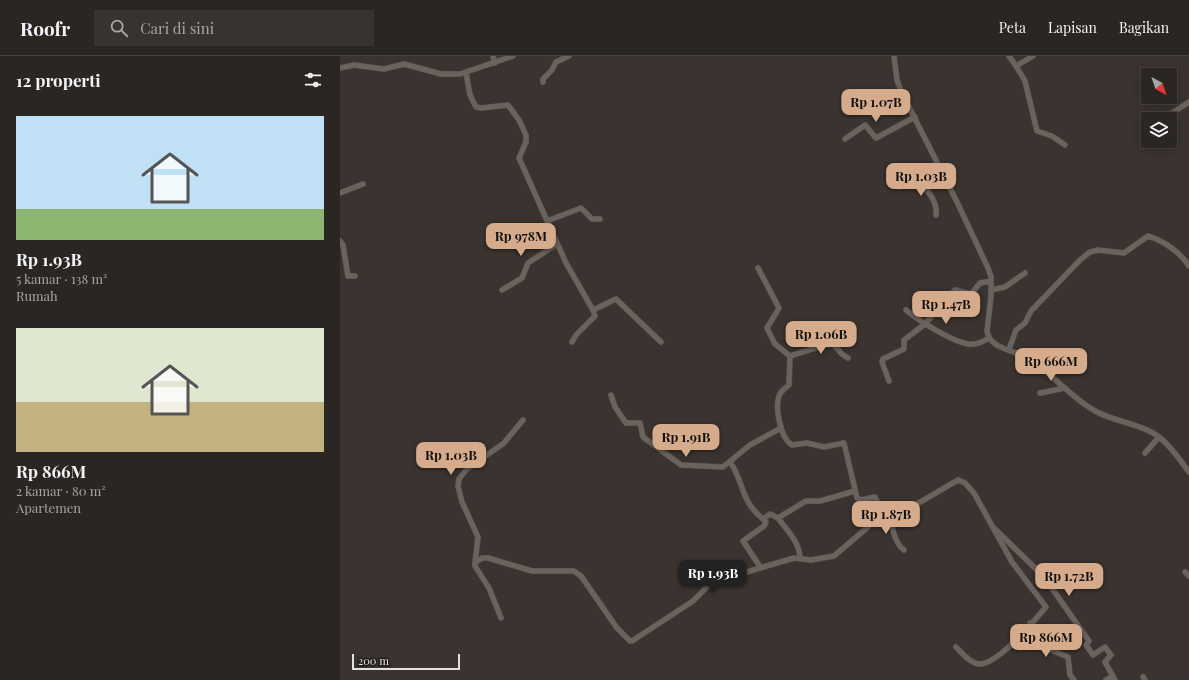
<!DOCTYPE html>
<html lang="id">
<head>
<meta charset="utf-8">
<style>
  :root { --surface:#2c2623; --page:#383230; --text:#f1f3f6; --muted:#a6a5a6; --line:#484341; --accent:#d6ab8b }
  body { margin:0; font-family:"Playfair Display",serif; background:var(--page); color:var(--text); height:100vh; display:flex; flex-direction:column; font-size:15px; white-space:nowrap }
  * { box-sizing:border-box; margin:0 }
  p { font-size:13px; color:var(--muted) }
  .icon { flex:none; width:22px; height:22px; fill:none; stroke:currentColor; stroke-width:2; stroke-linecap:round; stroke-linejoin:round }
  .map { position:relative; flex:1; overflow:hidden }
  .panel { display:flex; flex-direction:column; background:var(--surface); width:340px }
  .panel>* { flex:none }
  .needle { width:26px; rotate:140deg }
  .buttons { position:absolute; left:801px; top:12px; display:grid; gap:8px }
  .buttons a { display:grid; place-items:center; width:36px; height:36px; border-radius:0px; background:var(--surface); box-shadow:0 2px 10px #0003,0 0 0 1px var(--line); font-size:20px }
  .scale { position:absolute; left:12px; bottom:10px; width:108px; box-sizing:border-box; padding-left:4px; border:2px solid #e3dfdc; border-top:0; font-size:11px; line-height:14px; white-space:nowrap; color:#e3dfdc; -webkit-text-stroke:3px #1f1c1a; paint-order:stroke }
  .price { position:absolute; translate:-50% -34px; padding:0 9px; border-radius:8px; background:var(--accent); color:#111; font-size:13px; line-height:26px; filter:drop-shadow(0 1px 2px #0008) }
  .price::after { content:''; position:absolute; left:50%; top:24px; width:12px; height:9px; margin-left:-6px; background:inherit; clip-path:polygon(0 0,100% 0,50% 100%) }
  .price.active { background:#222; color:#fff }
  ul { padding:0; list-style:none }
  li { display:grid; align-content:center; gap:8px; height:212px; padding:0 16px }
  li span { display:grid; place-items:center; height:124px; border-radius:0px; color:#555 }
  li>.icon { margin-inline-start:auto }
  span .icon { width:72px; height:72px; fill:#fffc; stroke-width:1 }
  li b { font-size:17px }
  h2 { display:flex; justify-content:space-between; align-items:center; height:48px; padding:0 16px; font-size:17px }
  header { display:flex; align-items:center; gap:24px; box-sizing:border-box; height:56px; padding:0 20px; background:var(--surface); border-bottom:1px solid var(--line) }
  header strong { font-size:19px }
  nav { display:flex; gap:22px; margin-inline-start:auto; font-size:14px }
  .search { width:280px; height:36px; background:var(--page); display:flex; align-items:center; gap:10px; box-sizing:border-box; padding:0 14px; border-radius:0px; color:var(--muted); font-size:15px }
  main { display:flex; flex:1; min-height:0 }
  .map>svg:first-child { display:block }
  .lines { fill:none; stroke-linecap:round; stroke-linejoin:round }
  .minor-casing { stroke:#57524e; stroke-width:6 }
  .minor { stroke:#6a625d; stroke-width:5 }
</style>
</head>
<body>
<header>
<strong>Roofr</strong>
<div class="search"><svg class="icon" aria-label="search" viewBox="0 0 24 24"><circle cx="10" cy="10" r="6"/><path d="M15 15l6 6"/></svg>Cari di sini</div>
<nav><a>Peta</a><a>Lapisan</a><a>Bagikan</a></nav>
</header>
<main>
<section class="panel">
<h2>12 properti<svg class="icon" aria-label="filters" viewBox="0 0 24 24"><path d="M4 7h16M4 17h16"/><circle cx="9" cy="7" r="2"/><circle cx="15" cy="17" r="2"/></svg></h2>
<ul>
<li><span style="background:linear-gradient(#bfe0f5 75%,#8fb573 0)"><svg class="icon" aria-label="home" viewBox="0 0 24 24"><path d="M3 11l9-7 9 7M6 9v11h12V9"/></svg></span><div><b>Rp 1.93B</b><p>5 kamar · 138 m²</p><p>Rumah</p></div></li>
<li><span style="background:linear-gradient(#dfe7d0 60%,#c2b280 0)"><svg class="icon" aria-label="home" viewBox="0 0 24 24"><path d="M3 11l9-7 9 7M6 9v11h12V9"/></svg></span><div><b>Rp 866M</b><p>2 kamar · 80 m²</p><p>Apartemen</p></div></li>
</ul>
</section>
<div class="map">
<svg width="849" height="624" viewBox="0 0 849 624">
  <rect width="100%" height="100%" fill="#3a332f"/>
  <g class="lines">
    <g class="minor-casing">
      <g id="minor">
        <polyline points="153,0 155,7"/>
        <path d="M554,0L557,24L561,35L617,146L648,212L651,221V240L647,275C650,293 672,293 685,301C712,316 730,342 757,356C776,366 802,368 819,381C831,390 840,404 849,416"/>
        <polyline points="669,0 676,10 693,0"/>
        <polyline points="676,10 685,25 697,75 712,80 725,89"/>
        <polyline points="0,12 14,9 44,13 64,8 101,18 120,18 173,0"/>
        <polyline points="126,17 130,39 136,51 141,52 168,49 179,64 186,79 186,86 179,102 226,207 253,254 276,243 321,286"/>
        <polyline points="203,26 203,23 212,14 216,6 229,0"/>
        <polyline points="826,61 849,46"/>
        <polyline points="505,83 525,69 536,82 575,61"/>
        <path d="M577,121C585,133 598,144 596,159"/>
        <polyline points="559,131 597,108"/>
        <polyline points="0,137 23,128"/>
        <polyline points="207,165 241,152 252,163 260,163"/>
        <polyline points="0,185 3,189 8,220 15,220"/>
        <path d="M418,212L439,252L427,272L435,288L450,300L449,329C445,333 441,334 439,340C435,351 440,382 452,389L467,387L484,391L504,387L517,442L521,444L535,441L541,454"/>
        <polyline points="162,234 182,222 188,207 217,188"/>
        <polyline points="651,234 665,231 685,217"/>
        <path d="M566,254C579,265 611,285 628,288C636,289 643,286 649,282"/>
        <polyline points="232,286 236,279 255,260 253,254"/>
        <path d="M669,293L676,274L685,267L691,255L740,204L750,196L758,194L784,197L808,180C824,185 840,196 849,210"/>
        <polyline points="450,300 492,287 502,298 508,302"/>
        <polyline points="549,325 542,306 543,303 564,293 564,284 585,268 615,234 631,238 640,227 651,225"/>
        <polyline points="700,337 725,332"/>
        <polyline points="271,339 275,351 286,367 300,367 303,381 341,409 383,411 410,389 441,372"/>
        <polyline points="805,397 819,381"/>
        <path d="M390,406C404,425 400,445 423,463"/>
        <path d="M550,454C550,466 554,487 564,494"/>
        <path d="M438,462C447,474 460,487 460,502"/>
        <polyline points="655,473 704,521 749,585 746,589 753,599 765,591 771,599 765,606 775,624"/>
        <polyline points="135,507 138,481 122,446 118,430 119,423 127,413 164,387 183,364"/>
        <polyline points="421,512 403,485 424,470 426,466 423,463 430,458 438,462 466,445 480,445 515,435"/>
        <polyline points="845,516 849,520"/>
        <path d="M161,562L149,532L135,510V507L142,502H148L192,515H234L241,520L277,572L290,585H292L353,545L370,528L378,514L387,509L400,518L454,502L471,504L494,500L528,471L536,456L544,453L554,456L570,452L618,424L625,427L634,437L672,506L706,551C694,565 657,610 638,608C629,606 623,598 616,591"/>
        <polyline points="690,567 697,581 706,592 728,601 730,619 734,624"/>
        <polyline points="803,621 805,624"/>
        <polyline points="766,624 773,620"/>
      </g>
    </g>
    <use href="#minor" class="minor"/>
  </g>
</svg>
<div class="buttons">
<a><svg class="needle" viewBox="-14 -14 28 28"><path d="M0-13l5 13h-10z" fill="#e53935"/><path d="M0 13l5-13h-10z" fill="#a6a5a6"/></svg></a>
<a><svg class="icon" aria-label="layers" viewBox="0 0 24 24"><path d="M12 4l9 5-9 5-9-5zM3 14l9 5 9-5"/></svg></a>
</div>
<div class="scale">200 m</div>
<b class="price" style="left:536px;top:67px">Rp 1.07B</b>
<b class="price" style="left:581px;top:141px">Rp 1.03B</b>
<b class="price" style="left:181px;top:201px">Rp 978M</b>
<b class="price" style="left:606px;top:269px">Rp 1.47B</b>
<b class="price" style="left:481px;top:299px">Rp 1.06B</b>
<b class="price" style="left:711px;top:326px">Rp 666M</b>
<b class="price" style="left:346px;top:402px">Rp 1.91B</b>
<b class="price" style="left:111px;top:420px">Rp 1.03B</b>
<b class="price" style="left:546px;top:479px">Rp 1.87B</b>
<b class="price active" style="left:373px;top:538px">Rp 1.93B</b>
<b class="price" style="left:729px;top:541px">Rp 1.72B</b>
<b class="price" style="left:706px;top:602px">Rp 866M</b>
</div>
</main>
</body>
</html>
